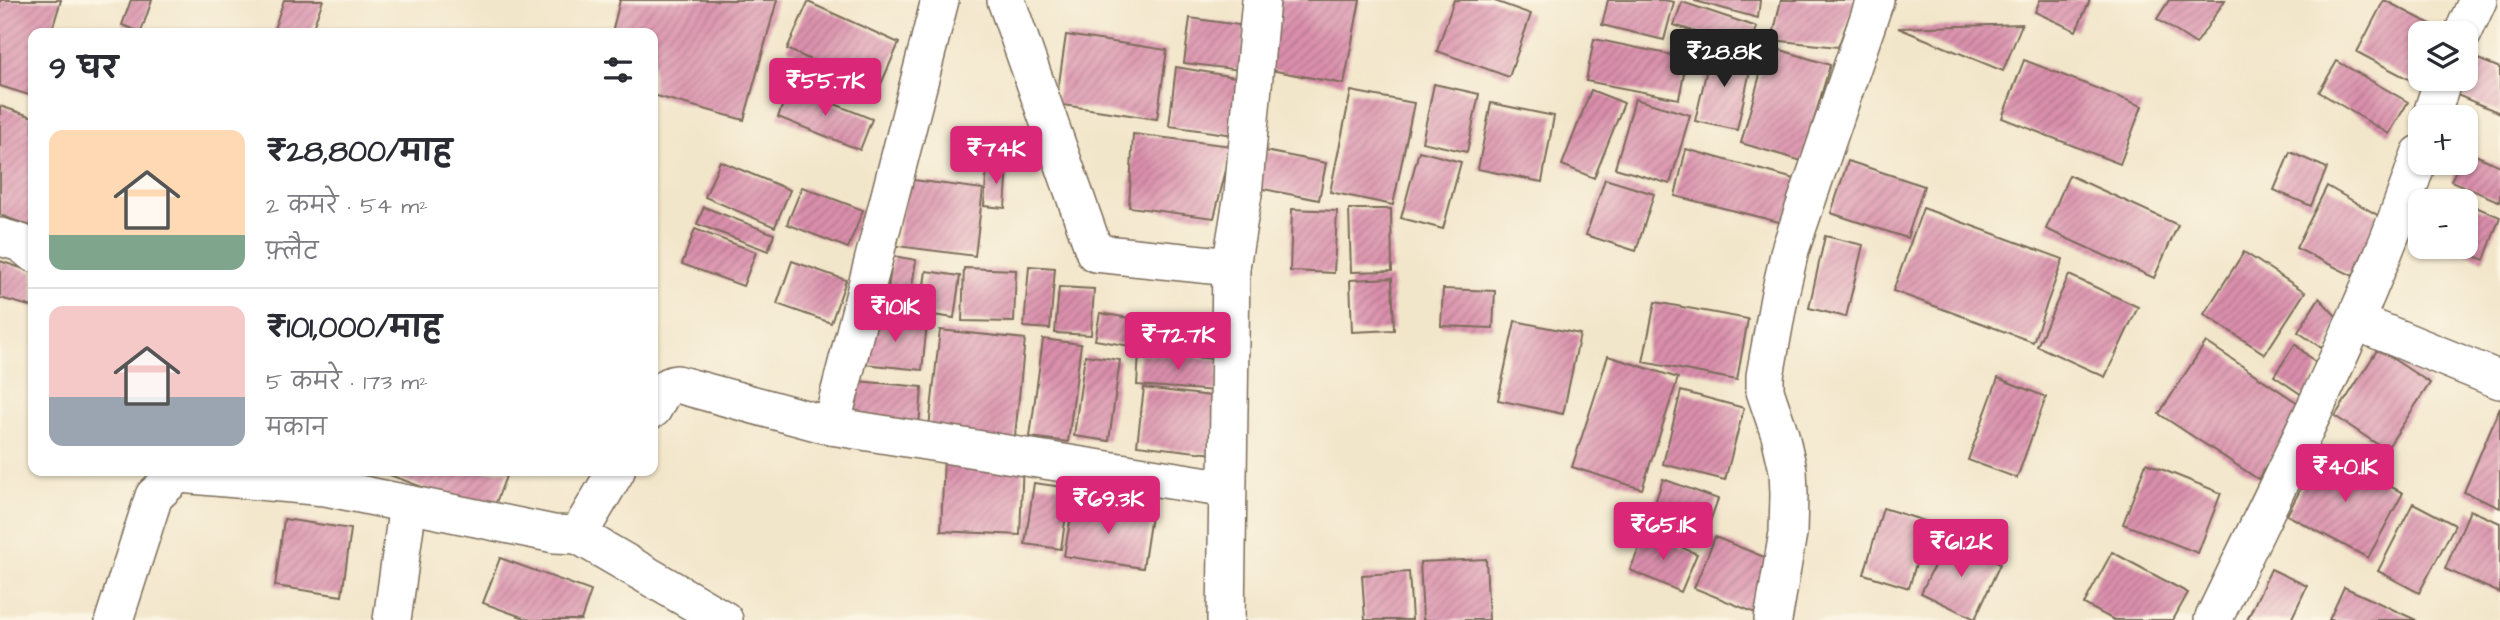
<!DOCTYPE html>
<html lang="hi">
<head>
<meta charset="utf-8">
<style>
  :root { --surface:#fff; --page:#f2f2f3; --text:#2b2b33; --muted:#7c7c81; --line:#e1e1e2; --accent:#db2777 }
  body { margin:0; font-family:"Architects Daughter","Playpen Sans Deva",sans-serif; background:var(--page); color:var(--text); height:100vh; display:flex; flex-direction:column; font-size:26px; white-space:nowrap }
  * { box-sizing:border-box; margin:0 }
  p { font-size:23px; color:var(--muted) }
  .icon { flex:none; width:38px; height:38px; fill:none; stroke:currentColor; stroke-width:2; stroke-linecap:round; stroke-linejoin:round }
  .map { position:relative; flex:1; overflow:hidden }
  .side { position:absolute; left:28px; top:28px; width:630px; height:448px; display:flex; flex-direction:column; background:var(--surface); border-radius:14px; box-shadow:0 2px 5px #0004 }
  .side>* { flex:none }
  .controls { position:absolute; left:2408px; top:21px; display:grid; gap:14px }
  .controls a { display:grid; place-items:center; width:70px; height:70px; border-radius:14px; background:var(--surface); box-shadow:0 2px 5px #0004; font-size:35px }
  .price { position:absolute; translate:-50% -60px; padding:0 16px; border-radius:7px; background:var(--accent); color:#fff; font-size:23px; line-height:46px; filter:drop-shadow(0 2px 4px #0008) }
  .price::after { content:''; position:absolute; left:50%; top:42px; width:21px; height:16px; margin-left:-10px; background:inherit; clip-path:polygon(0 0,100% 0,50% 100%) }
  .price.selected { background:#222; color:#fff }
  ul { padding:0; list-style:none }
  li { display:flex; align-items:center; gap:21px; height:175px; padding:0 21px }
  li+li { border-top:2px solid var(--line) }
  li span { display:grid; place-items:center; flex:none; width:196px; height:140px; border-radius:14px; color:#555 }
  li>.icon { margin-inline-start:auto }
  span .icon { width:84px; height:84px; fill:#fffc; stroke-width:1 }
  li b { font-size:30px }
  h2 { display:flex; justify-content:space-between; align-items:center; height:84px; padding:0 21px; font-size:30px }
  .map>svg:first-child { display:block }
  .building { fill:url(#building-hatch) }
  .lines { fill:none; stroke-linecap:round; stroke-linejoin:round }
  .minor-casing { stroke:#7b6c5a; stroke-width:40 }
  .minor { stroke:#fff; stroke-width:37 }
</style>
</head>
<body>
<div class="map">
<svg width="2500" height="620" viewBox="0 0 2500 620">
  <defs>
    <pattern id="building-hatch" width="6" height="6" patternUnits="userSpaceOnUse" patternTransform="scale(1.75)"><rect width="6" height="6" fill="#da8fac"/><path d="M-1 1l2-2M0 6l6-6M5 7l2-2" fill="none" stroke="#b2758b"/></pattern>
  </defs>
  <rect width="100%" height="100%" fill="#fcf5e5"/>
  <filter id="ink" filterUnits="userSpaceOnUse"><feTurbulence type="fractalNoise" baseFrequency=".0143" numOctaves="2"/><feDisplacementMap in="SourceGraphic" scale="14" xChannelSelector="R" yChannelSelector="G"/><feConvolveMatrix kernelMatrix="1 2 1 2 8 2 1 2 1" color-interpolation-filters="sRGB"/></filter>
  <filter id="wash" filterUnits="userSpaceOnUse"><feTurbulence type="fractalNoise" baseFrequency=".00686" numOctaves="4" result="noise"/><feDisplacementMap in="SourceGraphic" scale="28" xChannelSelector="R" yChannelSelector="G"/><feGaussianBlur stdDeviation="1.57" result="paint"/><feColorMatrix in="noise" values="0 0 0 0 0 0 0 0 0 0 0 0 0 0 0 0 0 1.4 0 .05"/><feComposite in="paint" operator="in"/></filter>
  <g filter="url(#wash)">
    <rect width="100%" height="100%" fill="#f2e6ca"/>
    <g id="blocks">
      <g class="building">
        <polygon points="0,0 61,0 51,33 33,33 32,96 0,86"/>
        <polygon points="131,0 152,0 141,32 122,25"/>
        <polygon points="284,0 323,0 311,33 273,32"/>
        <polygon points="620,0 777,0 744,120 653,95 653,33 612,33"/>
        <polygon points="1278,0 1360,0 1344,84 1265,69"/>
        <polygon points="1454,0 1492,0 1531,14 1509,77 1437,51"/>
        <polygon points="1608,0 1664,0 1674,2 1664,40 1602,25"/>
        <polygon points="1695,0 1760,0 1758,18 1695,1"/>
        <polygon points="1781,0 1856,0 1838,47 1772,40"/>
        <polygon points="2040,0 2090,0 2076,31 2035,12"/>
        <polygon points="2169,0 2225,0 2196,44 2157,19"/>
        <polygon points="2384,0 2448,33 2420,33 2420,79 2432,79 2427,89 2357,52"/>
        <polygon points="808,2 899,43 878,91 787,49"/>
        <polygon points="1682,2 1757,27 1750,49 1674,25"/>
        <polygon points="1190,18 1246,26 1240,70 1184,63"/>
        <polygon points="2022,24 2003,71 1898,28"/>
        <polygon points="1066,35 1167,50 1157,119 1056,104"/>
        <polygon points="1594,39 1687,58 1679,99 1586,81"/>
        <polygon points="1768,46 1830,65 1802,161 1741,143"/>
        <polygon points="1712,47 1753,57 1737,130 1695,121"/>
        <polygon points="2473,57 2500,68 2500,113 2457,95"/>
        <polygon points="2024,60 2142,106 2120,164 2002,118"/>
        <polygon points="2337,61 2408,102 2389,134 2319,92"/>
        <polygon points="1176,67 1241,78 1241,136 1169,126"/>
        <polygon points="1434,84 1479,94 1467,152 1422,142"/>
        <polygon points="790,86 872,119 860,150 778,117"/>
        <polygon points="1591,90 1624,103 1594,178 1562,165"/>
        <polygon points="1351,91 1414,103 1393,205 1330,192"/>
        <polygon points="1635,99 1690,115 1670,184 1615,168"/>
        <polygon points="1491,103 1554,116 1542,182 1478,169"/>
        <polygon points="0,106 33,117 33,227 0,215"/>
        <polygon points="1133,134 1232,146 1214,218 1129,207"/>
        <polygon points="1686,149 1798,180 1787,224 1675,196"/>
        <polygon points="1265,151 1326,163 1319,200 1258,188"/>
        <polygon points="1419,151 1461,162 1443,229 1401,218"/>
        <polygon points="2466,151 2500,166 2500,202 2451,181 2459,163 2466,163"/>
        <polygon points="2290,152 2327,168 2311,206 2274,190"/>
        <polygon points="720,161 790,190 775,227 705,197"/>
        <polygon points="1848,161 1924,186 1907,238 1831,213"/>
        <polygon points="987,164 1008,166 1005,208 984,206"/>
        <polygon points="2069,175 2178,225 2154,278 2046,229"/>
        <polygon points="906,179 983,189 975,256 897,246"/>
        <polygon points="1605,179 1654,194 1636,251 1586,235"/>
        <polygon points="2327,186 2379,216 2353,276 2296,248"/>
        <polygon points="802,187 863,210 848,248 787,224"/>
        <polygon points="2466,203 2500,217 2484,260 2451,247 2466,247"/>
        <polygon points="704,207 774,234 768,251 697,224"/>
        <polygon points="1923,208 2063,259 2033,342 1893,291"/>
        <polygon points="1292,209 1337,211 1334,273 1290,271"/>
        <polygon points="1349,209 1391,209 1392,271 1351,272"/>
        <polygon points="695,229 756,252 743,286 682,264"/>
        <polygon points="1825,236 1863,245 1846,317 1809,308"/>
        <polygon points="2244,252 2305,292 2265,354 2204,314"/>
        <polygon points="893,256 916,260 910,300 887,296"/>
        <polygon points="0,261 33,272 33,307 0,298"/>
        <polygon points="792,261 846,280 831,323 777,304"/>
        <polygon points="1029,266 1055,268 1050,329 1024,327"/>
        <polygon points="964,268 1016,270 1014,322 962,321"/>
        <polygon points="926,271 960,276 954,318 920,313"/>
        <polygon points="2069,275 2138,307 2105,377 2037,346"/>
        <polygon points="1392,278 1394,330 1352,332 1350,280"/>
        <polygon points="1059,287 1094,289 1091,335 1055,333"/>
        <polygon points="1443,289 1495,291 1493,328 1441,326"/>
        <polygon points="2319,298 2338,318 2326,351 2298,332"/>
        <polygon points="1655,302 1748,319 1737,380 1643,362"/>
        <polygon points="1100,313 1152,322 1148,349 1095,340"/>
        <polygon points="868,319 927,324 922,370 864,364"/>
        <polygon points="1515,321 1580,334 1563,414 1498,400"/>
        <polygon points="1157,324 1223,329 1221,350 1156,345"/>
        <polygon points="940,330 1025,339 1014,446 928,436"/>
        <polygon points="1043,339 1081,344 1068,442 1030,437"/>
        <polygon points="2206,342 2304,407 2258,479 2159,414"/>
        <polygon points="2295,344 2319,366 2305,397 2274,376"/>
        <polygon points="2378,349 2430,383 2386,450 2335,416"/>
        <polygon points="1139,353 1219,359 1217,391 1137,385"/>
        <polygon points="1085,355 1120,360 1109,441 1074,436"/>
        <polygon points="1608,356 1678,378 1642,489 1572,467"/>
        <polygon points="1998,378 2046,397 2017,478 1968,460"/>
        <polygon points="846,380 922,387 919,427 842,420"/>
        <polygon points="1144,388 1219,397 1213,454 1137,445"/>
        <polygon points="1681,391 1744,408 1725,480 1663,464"/>
        <polygon points="2500,407 2500,508 2464,492"/>
        <polygon points="2321,450 2403,493 2368,558 2287,515"/>
        <polygon points="944,457 1023,461 1020,535 941,531"/>
        <polygon points="2146,463 2221,493 2198,553 2123,524"/>
        <polygon points="379,471 508,471 492,513"/>
        <polygon points="1663,479 1718,499 1703,541 1649,521"/>
        <polygon points="1034,483 1070,488 1061,549 1025,544"/>
        <polygon points="2413,503 2455,525 2419,593 2378,571"/>
        <polygon points="1073,504 1151,516 1143,568 1064,556"/>
        <polygon points="1883,508 1928,522 1909,588 1864,574"/>
        <polygon points="2470,510 2500,523 2500,593 2445,569"/>
        <polygon points="284,519 351,529 342,596 275,586"/>
        <polygon points="1646,532 1697,554 1681,592 1630,570"/>
        <polygon points="1715,537 1779,563 1758,614 1694,588"/>
        <polygon points="1947,538 2000,564 1975,619 1921,593"/>
        <polygon points="2112,552 2188,593 2173,620 2114,620 2084,604"/>
        <polygon points="500,558 591,591 581,620 530,620 483,603"/>
        <polygon points="1486,559 1489,620 1423,620 1420,562"/>
        <polygon points="2271,569 2307,586 2291,620 2247,620"/>
        <polygon points="1409,572 1412,620 1365,620 1362,575"/>
        <polygon points="2344,587 2416,620 2329,620"/>
      </g>
    </g>
  </g>
  <g filter="url(#ink)">
    <use href="#blocks" fill-opacity="0" stroke="#7b6c5a" stroke-width="2"/>
    <g class="lines">
      <g class="minor-casing">
        <g id="minor">
          <polyline points="1006,0 1095,253 1231,267"/>
          <polyline points="2463,33 2478,0"/>
          <polyline points="2431,117 2443,79"/>
          <polyline points="0,237 21,243 33,253"/>
          <polyline points="2355,321 2500,380"/>
          <path d="M653,409C659,398 663,385 677,384L831,426L1227,489"/>
          <polyline points="831,426 940,0"/>
          <polyline points="180,474 325,487 554,534 578,535 616,471"/>
          <polyline points="578,535 724,620"/>
          <polyline points="114,620 154,496 181,471"/>
          <polyline points="392,620 408,504"/>
          <polyline points="1226,620 1231,267 1243,194 1261,0"/>
          <polyline points="1773,620 1788,533 1789,494 1788,470 1780,435 1765,391 1765,376 1779,298 1790,250 1875,0"/>
          <path d="M2213,620C2286,467 2366,315 2420,154"/>
        </g>
      </g>
      <use href="#minor" class="minor"/>
    </g>
  </g>
</svg>
<div class="controls">
<a><svg class="icon" aria-label="layers" viewBox="0 0 24 24"><path d="M12 4l9 5-9 5-9-5zM3 14l9 5 9-5"/></svg></a>
<a>+</a>
<a>−</a>
</div>
<b class="price selected" style="left:1724px;top:89px">₹28.8K</b>
<b class="price" style="left:825px;top:118px">₹55.7K</b>
<b class="price" style="left:996px;top:186px">₹74K</b>
<b class="price" style="left:895px;top:344px">₹101K</b>
<b class="price" style="left:1178px;top:372px">₹72.7K</b>
<b class="price" style="left:2345px;top:504px">₹40.1K</b>
<b class="price" style="left:1108px;top:536px">₹69.3K</b>
<b class="price" style="left:1663px;top:562px">₹65.1K</b>
<b class="price" style="left:1961px;top:579px">₹61.2K</b>
<section class="side">
<h2>9 घर<svg class="icon" aria-label="filters" viewBox="0 0 24 24"><path d="M4 7h16M4 17h16"/><circle cx="9" cy="7" r="2"/><circle cx="15" cy="17" r="2"/></svg></h2>
<ul>
<li><span style="background:linear-gradient(#ffd9b3 75%,#7fa58c 0)"><svg class="icon" aria-label="home" viewBox="0 0 24 24"><path d="M3 11l9-7 9 7M6 9v11h12V9"/></svg></span><div><b>₹28,800/माह</b><p>2 कमरे · 54 m²</p><p>फ़्लैट</p></div></li>
<li><span style="background:linear-gradient(#f6c9c9 65%,#9aa5b1 0)"><svg class="icon" aria-label="home" viewBox="0 0 24 24"><path d="M3 11l9-7 9 7M6 9v11h12V9"/></svg></span><div><b>₹101,000/माह</b><p>5 कमरे · 173 m²</p><p>मकान</p></div></li>
</ul>
</section>
</div>
</body>
</html>
